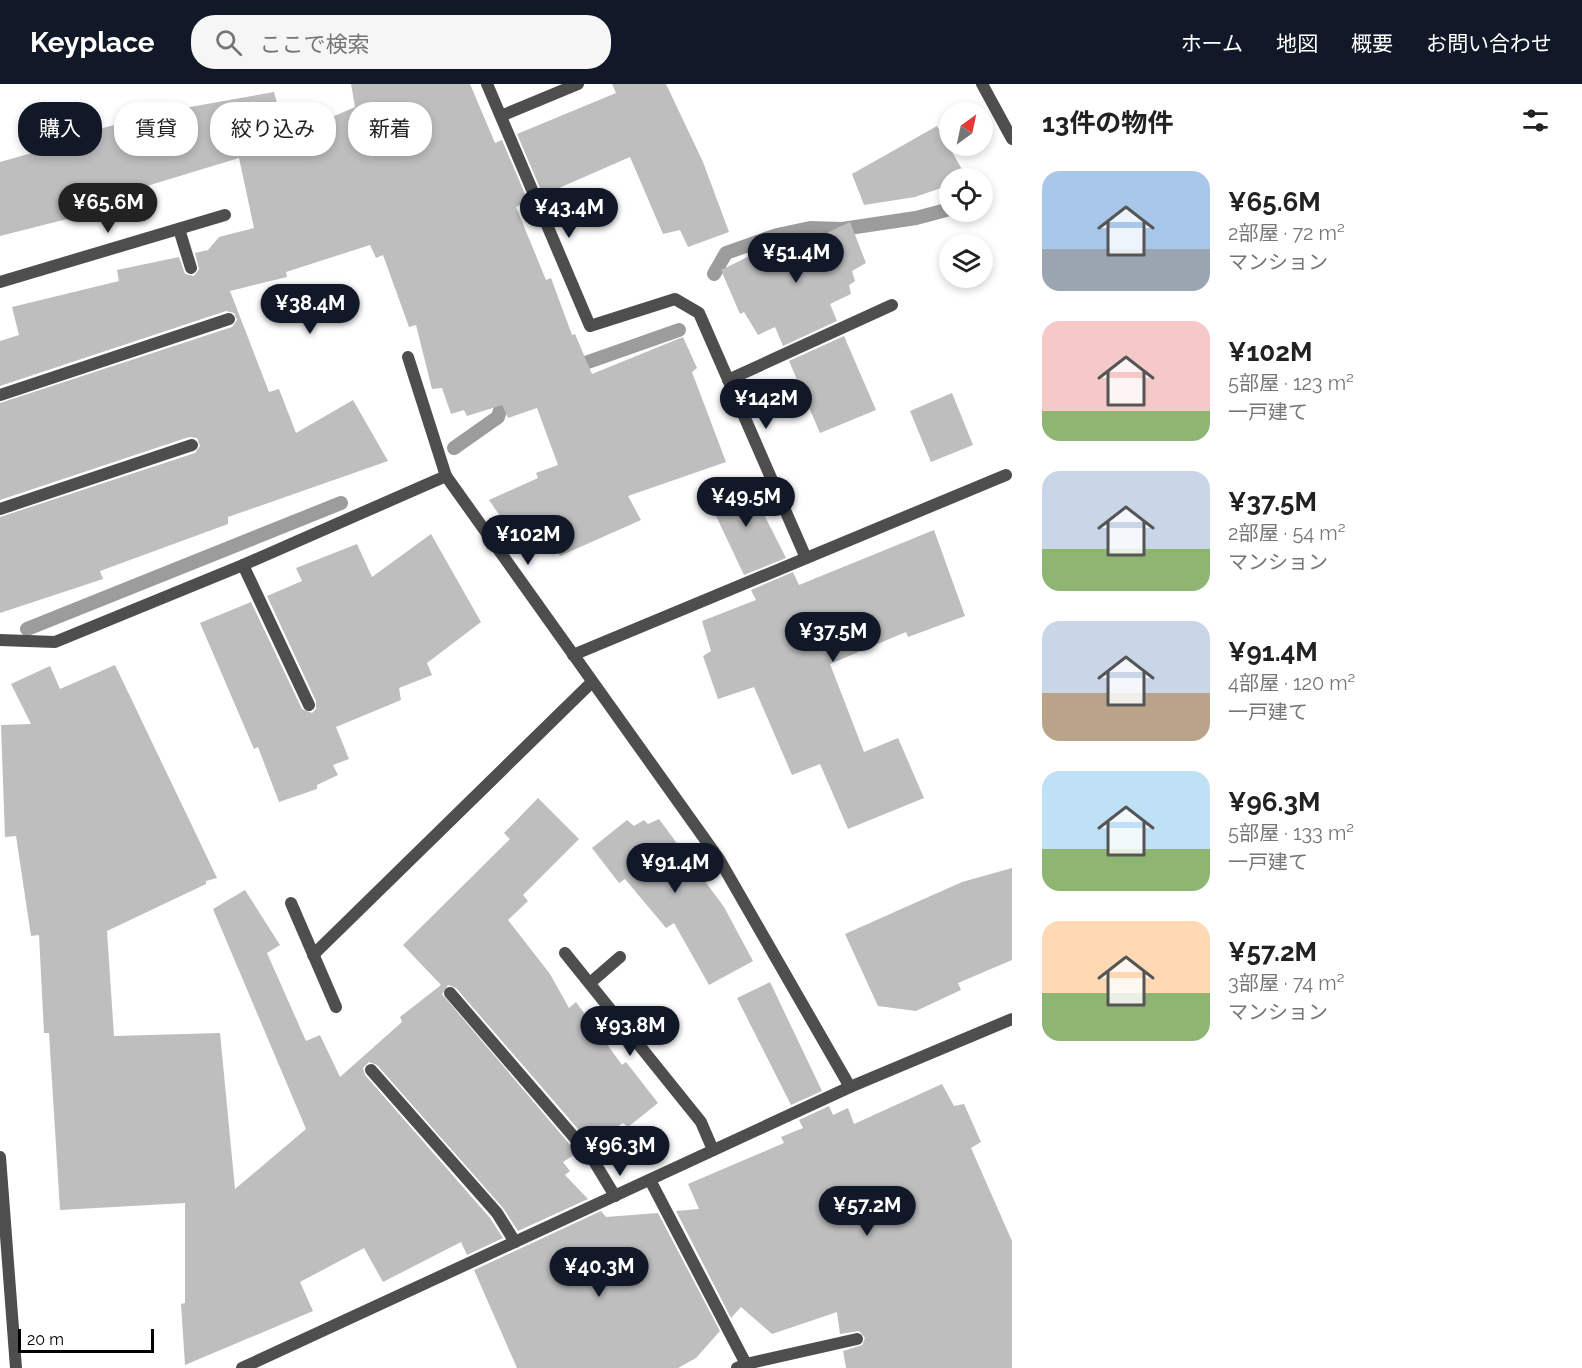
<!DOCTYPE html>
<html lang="ja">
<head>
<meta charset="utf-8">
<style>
  :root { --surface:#fff; --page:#f6f6f6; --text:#222; --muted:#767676; --accent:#111827 }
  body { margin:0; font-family:Raleway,"Noto Sans JP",sans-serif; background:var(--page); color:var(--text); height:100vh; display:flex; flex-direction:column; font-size:22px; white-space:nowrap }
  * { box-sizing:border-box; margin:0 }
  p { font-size:20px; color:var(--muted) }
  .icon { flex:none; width:33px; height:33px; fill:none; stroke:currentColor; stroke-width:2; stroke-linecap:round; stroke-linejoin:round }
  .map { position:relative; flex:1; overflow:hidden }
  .side { display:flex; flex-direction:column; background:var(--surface); width:570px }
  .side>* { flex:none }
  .banner { position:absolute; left:18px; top:18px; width:570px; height:54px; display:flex; gap:12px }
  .needle { width:39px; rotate:33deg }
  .tools { position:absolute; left:939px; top:18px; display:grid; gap:12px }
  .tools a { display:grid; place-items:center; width:54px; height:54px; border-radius:50%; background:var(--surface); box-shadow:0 3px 9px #0003; font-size:30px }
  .scale { position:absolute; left:18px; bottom:15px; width:136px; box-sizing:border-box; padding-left:6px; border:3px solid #000; border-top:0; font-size:16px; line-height:21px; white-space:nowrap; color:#000; -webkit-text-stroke:4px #fff; paint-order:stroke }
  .price { position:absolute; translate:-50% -51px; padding:0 14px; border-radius:21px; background:var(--accent); color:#fff; font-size:20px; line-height:39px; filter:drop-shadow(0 2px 3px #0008) }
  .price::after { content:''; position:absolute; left:50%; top:36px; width:18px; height:14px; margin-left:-9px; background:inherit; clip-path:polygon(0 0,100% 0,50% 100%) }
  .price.selected { background:#222; color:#fff }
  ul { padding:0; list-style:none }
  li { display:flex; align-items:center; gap:18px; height:150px; padding:0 30px }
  li span { display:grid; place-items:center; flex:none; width:168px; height:120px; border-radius:18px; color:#555 }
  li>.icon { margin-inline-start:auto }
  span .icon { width:72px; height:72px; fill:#fffc; stroke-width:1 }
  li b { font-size:26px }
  h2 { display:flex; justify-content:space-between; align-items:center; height:72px; padding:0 30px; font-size:26px }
  .chip { padding:0 21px; border-radius:24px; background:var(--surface); box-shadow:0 3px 9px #0003; font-size:21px; line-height:54px }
  .chip.selected { background:var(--accent); color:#fff }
  header { display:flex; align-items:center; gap:36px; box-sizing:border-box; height:84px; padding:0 30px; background:var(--accent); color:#fff }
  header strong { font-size:28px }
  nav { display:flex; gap:33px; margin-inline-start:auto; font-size:21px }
  .search { width:420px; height:54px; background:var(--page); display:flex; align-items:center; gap:15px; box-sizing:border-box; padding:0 21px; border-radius:24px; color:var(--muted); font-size:22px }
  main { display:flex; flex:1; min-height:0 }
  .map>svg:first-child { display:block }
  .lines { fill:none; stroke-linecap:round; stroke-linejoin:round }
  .stream { stroke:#9c9c9c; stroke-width:14 }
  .building { fill:#bebebe }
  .minor { stroke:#4e4e4e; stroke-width:12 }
  .tertiary { stroke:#4e4e4e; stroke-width:12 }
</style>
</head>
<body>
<header>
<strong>Keyplace</strong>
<div class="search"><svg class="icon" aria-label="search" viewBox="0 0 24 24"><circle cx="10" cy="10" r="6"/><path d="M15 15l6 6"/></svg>ここで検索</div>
<nav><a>ホーム</a><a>地図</a><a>概要</a><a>お問い合わせ</a></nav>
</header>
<main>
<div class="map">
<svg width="1012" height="1284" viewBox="0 0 1012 1284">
  <rect width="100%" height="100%" fill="#fff"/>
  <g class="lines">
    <g class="stream">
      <polyline points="982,116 983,116"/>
      <polyline points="714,190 726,169 777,151 810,144 842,145 916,134 950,125"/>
      <polyline points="571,284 679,246"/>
      <polyline points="454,364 498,333 505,310 511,308"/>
      <polyline points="27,545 341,419"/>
    </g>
  </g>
  <g class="building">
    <polygon points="351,0 470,0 495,59 502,56 528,117 516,123 546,196 551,194 572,251 575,250 592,290 683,253 697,284 692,288 726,378 628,412 641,436 560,472 541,440 515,454 489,416 538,394 536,389 558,381 537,324 508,334 502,321 467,332 464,326 451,330 442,304 432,305 416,241 409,243 383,171 376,174 370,161 286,188 287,193 230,207 269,308 279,305 296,349 353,316 388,377 228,433 228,440 100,487 103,495 0,529 0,433 195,369 200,362 197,354 189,353 0,416 0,319 232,243 237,236 234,229 226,227 0,302 0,257 19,251 12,223 119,197 117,186 179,173 185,190 194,192 199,185 195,169 208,166 219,153 254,144 239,74 81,122 83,131 0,152 0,78 77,56 76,51 118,40 119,43 173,26 274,8 286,53 355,23"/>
    <polygon points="612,0 666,0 703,78 729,148 688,163 680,146 663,150 630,73 543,111 517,50 616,9"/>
    <polygon points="937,42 967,94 950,94 950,101 915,113 864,121 852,90"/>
    <polygon points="850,138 866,179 852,187 855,197 849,201 851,210 830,220 837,237 783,262 775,243 758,251 744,228 740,230 721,186 772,161 777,172"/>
    <polygon points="844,252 876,326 820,349 789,277"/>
    <polygon points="952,309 973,361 931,378 910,327"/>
    <polygon points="746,395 786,474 744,491 708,415"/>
    <polygon points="934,446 965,532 908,553 906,548 830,580 864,668 898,654 924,714 848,745 820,680 792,691 754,603 718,615 703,572 711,567 702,537 756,516 751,506 793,488 799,501"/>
    <polygon points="431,450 481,538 427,579 432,591 399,604 401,616 336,643 349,675 333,681 338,691 317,701 317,705 279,718 258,663 254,665 200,539 251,518 302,625 312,629 316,625 316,617 267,512 302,497 296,484 357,460 372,493"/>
    <polygon points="115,581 217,794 206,797 206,800 107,847 114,952 220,949 235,1105 306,1045 213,825 245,806 280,861 267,869 306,957 320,951 340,993 402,938 400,933 441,901 403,861 510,755 504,749 538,714 579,755 523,811 528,817 508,836 550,890 569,924 576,918 622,981 626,978 658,1019 628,1043 623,1039 591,1060 456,904 448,901 442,910 577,1069 563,1078 570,1087 565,1091 588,1115 518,1147 503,1124 377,981 369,978 363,984 365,991 490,1134 503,1154 467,1171 461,1158 383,1198 364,1164 300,1198 313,1227 185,1281 181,1220 185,1219 185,1119 60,1126 49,949 44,949 39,851 31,852 16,752 5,753 1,641 31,640 11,600 50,582 60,605"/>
    <polygon points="659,735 724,823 753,877 709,901 674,839 666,844 625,795 619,799 592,764 627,736 634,742 644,736 648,740"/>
    <polygon points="1012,784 1012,876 958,899 961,906 916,927 878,922 845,850 962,798"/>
    <polygon points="770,898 822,1007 791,1021 737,914"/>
    <polygon points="942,1000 954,1022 964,1020 981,1058 971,1064 1012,1157 1012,1284 846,1284 843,1267 862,1261 865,1254 859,1247 840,1250 837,1228 772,1250 741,1223 731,1234 676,1127 699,1125 688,1100 784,1059 781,1053 803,1044 799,1036 829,1022 833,1031 848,1024 854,1040"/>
    <polygon points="601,1127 606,1133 658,1129 720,1247 696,1274 678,1284 517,1284 474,1186"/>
  </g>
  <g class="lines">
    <g class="minor">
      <polyline points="487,0 590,242 675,215 699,229 806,474"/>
      <polyline points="501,32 578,0"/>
      <polyline points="179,145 191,184"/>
      <polyline points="0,198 225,131"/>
      <polyline points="408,273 446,392"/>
      <polyline points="728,296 892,221"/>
      <polyline points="0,311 229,235"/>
      <polyline points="0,425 192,361"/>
      <polyline points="243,481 309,621"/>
      <polyline points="0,556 55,558 243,481 446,392 719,775 850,1003"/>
      <polyline points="573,571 1006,391"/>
      <polyline points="291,819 336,923"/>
      <polyline points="565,869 701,1038 713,1066"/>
      <polyline points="313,871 592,598"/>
      <polyline points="590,899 620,873"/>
      <polyline points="450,909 592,1074 615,1112"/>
      <polyline points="371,986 497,1129 515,1158"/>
      <polyline points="0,1073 16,1284"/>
      <polyline points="650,1096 746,1280 737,1284"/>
      <polyline points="746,1280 857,1255"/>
      <polyline points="242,1284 850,1003 1012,935"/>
    </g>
    <polyline class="tertiary" points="982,0 1012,55"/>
  </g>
</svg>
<div class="tools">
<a><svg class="needle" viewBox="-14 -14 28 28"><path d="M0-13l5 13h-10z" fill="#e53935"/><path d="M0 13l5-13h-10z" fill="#767676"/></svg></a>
<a><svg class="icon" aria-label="locate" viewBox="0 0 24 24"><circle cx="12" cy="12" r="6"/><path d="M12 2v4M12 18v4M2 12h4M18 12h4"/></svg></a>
<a><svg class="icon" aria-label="layers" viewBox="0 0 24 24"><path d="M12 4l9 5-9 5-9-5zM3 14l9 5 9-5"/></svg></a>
</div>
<div class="scale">20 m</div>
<b class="price selected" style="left:108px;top:150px">¥65.6M</b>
<b class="price" style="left:569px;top:155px">¥43.4M</b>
<b class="price" style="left:796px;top:200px">¥51.4M</b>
<b class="price" style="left:310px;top:251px">¥38.4M</b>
<b class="price" style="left:766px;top:346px">¥142M</b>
<b class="price" style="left:746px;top:444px">¥49.5M</b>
<b class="price" style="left:528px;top:482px">¥102M</b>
<b class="price" style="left:833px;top:579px">¥37.5M</b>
<b class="price" style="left:675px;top:810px">¥91.4M</b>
<b class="price" style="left:630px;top:973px">¥93.8M</b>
<b class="price" style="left:620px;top:1093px">¥96.3M</b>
<b class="price" style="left:867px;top:1153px">¥57.2M</b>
<b class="price" style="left:599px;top:1214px">¥40.3M</b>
<div class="banner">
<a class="chip selected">購入</a>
<a class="chip">賃貸</a>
<a class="chip">絞り込み</a>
<a class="chip">新着</a>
</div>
</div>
<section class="side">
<h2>13件の物件<svg class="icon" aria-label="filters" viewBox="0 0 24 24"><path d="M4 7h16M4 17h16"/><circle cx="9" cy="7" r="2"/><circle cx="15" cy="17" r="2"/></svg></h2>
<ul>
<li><span style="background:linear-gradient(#a9c7e8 65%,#9aa5b1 0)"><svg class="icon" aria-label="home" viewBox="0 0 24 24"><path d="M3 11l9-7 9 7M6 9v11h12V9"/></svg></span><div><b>¥65.6M</b><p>2部屋 · 72 m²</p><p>マンション</p></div></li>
<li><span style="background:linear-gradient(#f6c9c9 75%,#8fb573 0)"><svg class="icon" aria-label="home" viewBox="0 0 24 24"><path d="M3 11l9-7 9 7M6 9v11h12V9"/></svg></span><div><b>¥102M</b><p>5部屋 · 123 m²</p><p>一戸建て</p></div></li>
<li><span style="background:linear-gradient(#c9d6e8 65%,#8fb573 0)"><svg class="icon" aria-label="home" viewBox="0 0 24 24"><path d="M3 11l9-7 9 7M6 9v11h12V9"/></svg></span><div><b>¥37.5M</b><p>2部屋 · 54 m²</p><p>マンション</p></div></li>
<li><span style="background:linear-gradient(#c9d6e8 60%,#b9a48a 0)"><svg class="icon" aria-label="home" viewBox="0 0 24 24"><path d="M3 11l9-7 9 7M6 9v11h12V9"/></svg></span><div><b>¥91.4M</b><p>4部屋 · 120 m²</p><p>一戸建て</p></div></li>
<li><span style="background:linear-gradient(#bfe0f5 65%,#8fb573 0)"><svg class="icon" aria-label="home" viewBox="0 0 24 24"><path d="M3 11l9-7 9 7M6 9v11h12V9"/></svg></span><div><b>¥96.3M</b><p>5部屋 · 133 m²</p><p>一戸建て</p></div></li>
<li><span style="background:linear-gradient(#ffd9b3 60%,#8fb573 0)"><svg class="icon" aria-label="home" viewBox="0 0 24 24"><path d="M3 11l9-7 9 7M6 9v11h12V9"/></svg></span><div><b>¥57.2M</b><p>3部屋 · 74 m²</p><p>マンション</p></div></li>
</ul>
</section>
</main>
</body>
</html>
